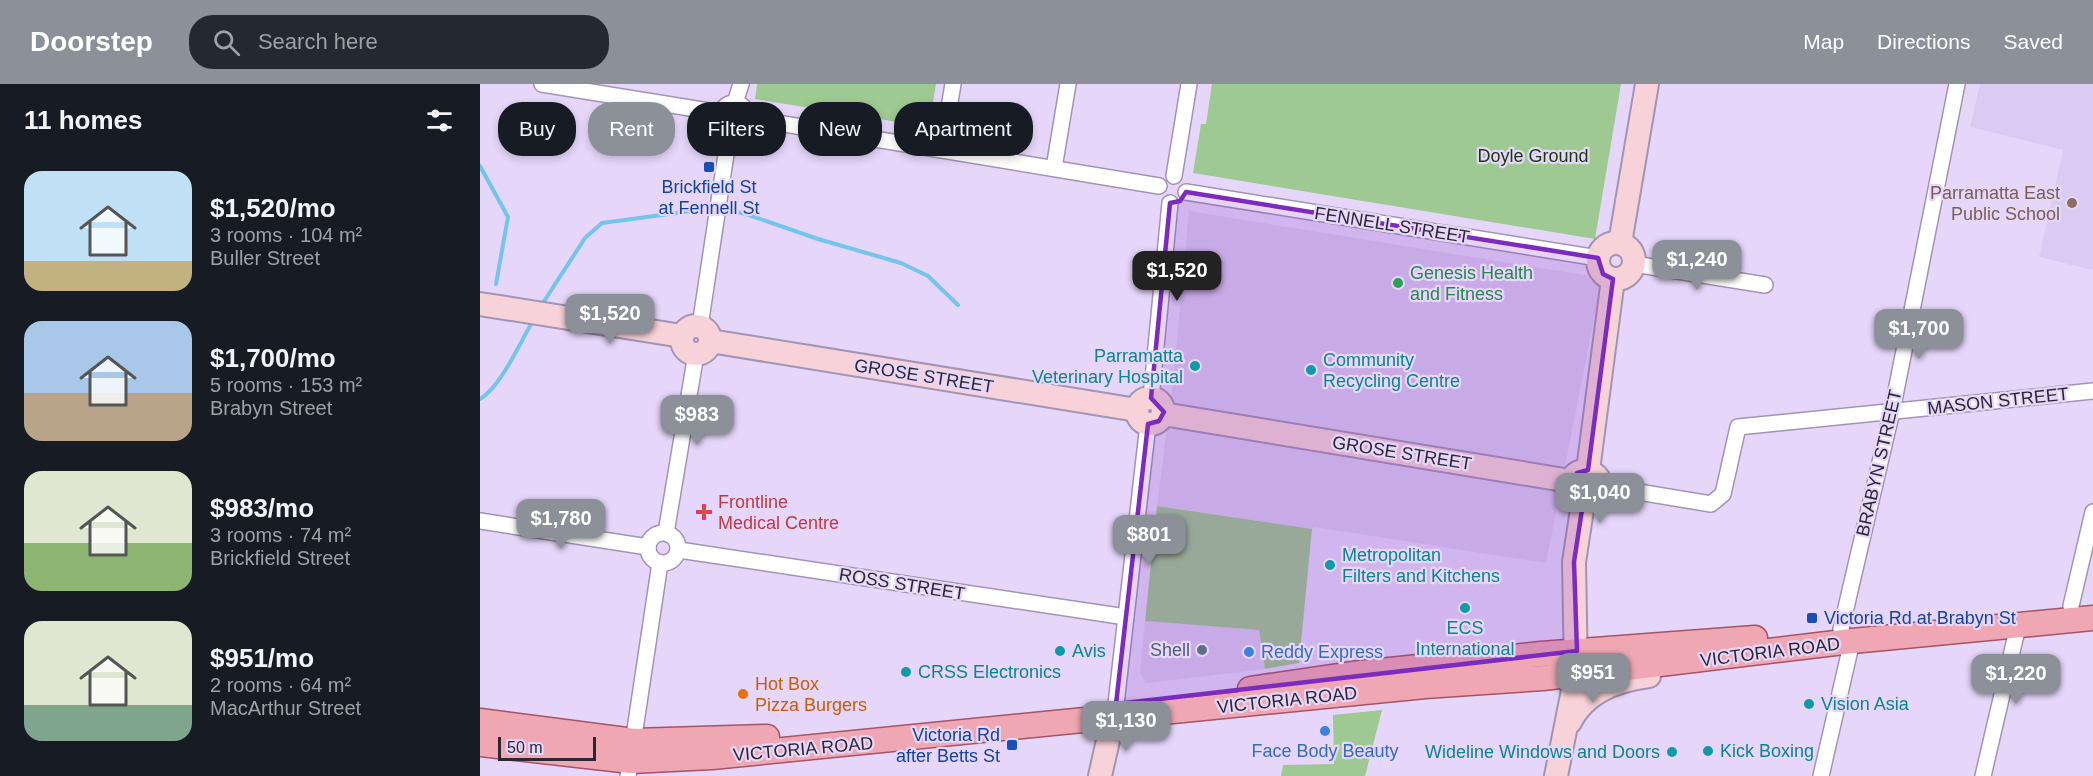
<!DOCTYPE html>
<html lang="en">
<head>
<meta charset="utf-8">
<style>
  :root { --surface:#171b24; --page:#242831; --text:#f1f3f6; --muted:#9ea1a6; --accent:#8c9099 }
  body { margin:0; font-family:Arial,sans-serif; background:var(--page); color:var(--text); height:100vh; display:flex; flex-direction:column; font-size:22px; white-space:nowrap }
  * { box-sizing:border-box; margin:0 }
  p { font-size:20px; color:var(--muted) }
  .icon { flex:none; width:33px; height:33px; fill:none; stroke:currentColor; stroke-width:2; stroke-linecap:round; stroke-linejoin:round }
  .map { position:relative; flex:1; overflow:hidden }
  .details { display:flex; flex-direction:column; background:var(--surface); width:480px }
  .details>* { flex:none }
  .top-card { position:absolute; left:18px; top:18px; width:570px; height:54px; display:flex; gap:12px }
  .scale { position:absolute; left:18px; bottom:15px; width:98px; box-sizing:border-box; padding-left:6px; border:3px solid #2c2733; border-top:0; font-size:16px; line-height:21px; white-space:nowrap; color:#2c2733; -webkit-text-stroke:4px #e6d7fa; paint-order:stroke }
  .price { position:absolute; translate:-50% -51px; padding:0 14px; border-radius:12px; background:var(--accent); color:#fff; font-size:20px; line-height:39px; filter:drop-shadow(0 2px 3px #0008) }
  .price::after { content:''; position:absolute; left:50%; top:36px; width:18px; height:14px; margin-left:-9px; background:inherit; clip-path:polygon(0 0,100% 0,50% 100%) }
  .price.active { background:#222; color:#fff }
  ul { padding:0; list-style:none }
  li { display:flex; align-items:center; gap:18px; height:150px; padding:0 24px }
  li span { display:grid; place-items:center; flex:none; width:168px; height:120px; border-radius:18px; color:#555 }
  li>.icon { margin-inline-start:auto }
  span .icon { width:72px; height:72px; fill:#fffc; stroke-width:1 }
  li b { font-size:26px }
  h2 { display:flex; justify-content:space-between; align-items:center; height:72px; padding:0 24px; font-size:26px }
  .chip { padding:0 21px; border-radius:24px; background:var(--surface); box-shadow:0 3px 9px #0003; font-size:21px; line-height:54px }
  .chip.active { background:var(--accent); color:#fff }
  header { display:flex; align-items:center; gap:36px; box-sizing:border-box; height:84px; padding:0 30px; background:var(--accent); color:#fff }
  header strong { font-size:28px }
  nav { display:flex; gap:33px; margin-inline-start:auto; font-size:21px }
  .search { width:420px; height:54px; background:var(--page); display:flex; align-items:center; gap:15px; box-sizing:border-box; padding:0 21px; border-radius:24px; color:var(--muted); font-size:22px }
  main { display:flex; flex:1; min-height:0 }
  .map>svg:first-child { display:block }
  .built { fill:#dbcaf2 }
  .green { fill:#9fc992 }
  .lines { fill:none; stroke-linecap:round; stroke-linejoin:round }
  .stream { stroke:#74c4eb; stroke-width:4 }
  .street-casing { stroke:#a294b4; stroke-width:18 }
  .secondary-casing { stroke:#a294b4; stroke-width:26 }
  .primary-casing { stroke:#a45466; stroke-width:27 }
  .street { stroke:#fff; stroke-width:15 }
  .secondary { stroke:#f7d3d9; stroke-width:22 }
  .primary { stroke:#efa7b3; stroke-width:24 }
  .marked { fill:#7b2cbf; fill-opacity:0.2; stroke:#7b2cbf; stroke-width:4.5; stroke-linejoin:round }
  .transit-dot { fill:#1a4fb4; stroke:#e6d7fa; stroke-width:2 }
  .education-dot { fill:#8d6e63; stroke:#e6d7fa; stroke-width:2 }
  .leisure-dot { fill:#2e9e5b; stroke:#e6d7fa; stroke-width:2 }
  .culture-dot { fill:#0f9aa8; stroke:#e6d7fa; stroke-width:2 }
  .health-dot { fill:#e0444e; stroke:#e6d7fa; stroke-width:2 }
  .service-dot { fill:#5c6f8a; stroke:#e6d7fa; stroke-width:2 }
  .shop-dot { fill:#3f7fe0; stroke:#e6d7fa; stroke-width:2 }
  .food-dot { fill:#e8710a; stroke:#e6d7fa; stroke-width:2 }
  .labels { text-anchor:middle; stroke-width:4.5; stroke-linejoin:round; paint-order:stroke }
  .park-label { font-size:18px; fill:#1a380e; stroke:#e6d7fa }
  .transit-label { font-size:18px; fill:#164399; stroke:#e6d7fa }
  .education-label { font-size:18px; fill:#785e54; stroke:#e6d7fa; text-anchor:end }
  .street-label { font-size:18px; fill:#2c2733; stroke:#e6d7fa }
  .leisure-label { font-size:18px; fill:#27864d; stroke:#e6d7fa; text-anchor:start }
  .culture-label { font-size:18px; fill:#0d838f; stroke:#e6d7fa; text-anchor:start }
  .health-label { font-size:18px; fill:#be3a42; stroke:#e6d7fa; text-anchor:start }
  .service-label { font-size:18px; fill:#4e5e75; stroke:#e6d7fa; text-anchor:end }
  .shop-label { font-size:18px; fill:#366cbe; stroke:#e6d7fa; text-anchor:start }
  .food-label { font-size:18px; fill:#c56008; stroke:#e6d7fa; text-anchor:start }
</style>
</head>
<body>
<header>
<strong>Doorstep</strong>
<div class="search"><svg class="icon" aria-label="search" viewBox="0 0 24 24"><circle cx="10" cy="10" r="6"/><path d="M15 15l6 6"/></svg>Search here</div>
<nav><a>Map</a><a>Directions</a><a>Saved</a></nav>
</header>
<main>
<section class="details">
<h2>11 homes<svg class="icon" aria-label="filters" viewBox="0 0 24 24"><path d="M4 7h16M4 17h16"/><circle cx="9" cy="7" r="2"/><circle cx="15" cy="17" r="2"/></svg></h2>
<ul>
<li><span style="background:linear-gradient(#bfe0f5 75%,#c2b280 0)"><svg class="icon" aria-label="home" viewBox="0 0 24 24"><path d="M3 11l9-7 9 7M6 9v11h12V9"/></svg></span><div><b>$1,520/mo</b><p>3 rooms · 104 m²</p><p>Buller Street</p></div></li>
<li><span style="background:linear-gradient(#a9c7e8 60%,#b9a48a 0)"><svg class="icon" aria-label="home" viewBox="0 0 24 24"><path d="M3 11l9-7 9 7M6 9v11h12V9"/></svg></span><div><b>$1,700/mo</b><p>5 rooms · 153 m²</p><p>Brabyn Street</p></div></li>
<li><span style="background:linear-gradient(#dfe7d0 60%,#8fb573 0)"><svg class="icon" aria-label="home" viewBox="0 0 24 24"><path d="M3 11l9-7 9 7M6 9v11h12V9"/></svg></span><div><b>$983/mo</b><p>3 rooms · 74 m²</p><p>Brickfield Street</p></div></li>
<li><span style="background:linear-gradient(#dfe7d0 70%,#7fa58c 0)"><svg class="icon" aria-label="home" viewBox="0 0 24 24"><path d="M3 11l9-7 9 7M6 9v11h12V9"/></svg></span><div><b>$951/mo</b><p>2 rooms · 64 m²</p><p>MacArthur Street</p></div></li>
</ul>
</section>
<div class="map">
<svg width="1613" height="692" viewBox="0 0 1613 692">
  <rect width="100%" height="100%" fill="#e6d7fa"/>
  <g class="built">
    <polygon points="1500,0 1613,0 1613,186 1559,173 1583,66 1490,43"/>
    <polygon points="709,127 1122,194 1066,479 835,443 832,445 677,422 693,299"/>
    <polygon points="665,537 779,546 785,585 667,599 660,589"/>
  </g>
  <g class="green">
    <polygon points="277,0 456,0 449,43 275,15"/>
    <polygon points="732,0 1141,0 1115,155 713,89 721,40 726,40"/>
    <polygon points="677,422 832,445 819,579 785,585 779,546 665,537"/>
    <polygon points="902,626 885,692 801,692 803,681 854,680 853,631"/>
  </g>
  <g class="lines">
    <g class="stream">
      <polyline points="0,82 28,133 16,200"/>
      <polyline points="241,125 266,130 338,155 421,179 448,192 478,221"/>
      <polyline points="61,222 105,154 122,139 234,124"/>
      <path d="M0,315C21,303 40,258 53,237"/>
    </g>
    <g class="street-casing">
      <g id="street">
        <polyline points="62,0 241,29"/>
        <polyline points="255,19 261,0"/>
        <circle cx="254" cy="32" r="13"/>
        <polyline points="267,34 679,102"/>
        <polyline points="462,65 473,0"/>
        <polyline points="574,84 588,0"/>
        <polyline points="694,92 709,0"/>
        <polyline points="706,108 1118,174"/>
        <polyline points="1154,180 1285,201"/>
        <polyline points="220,242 250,44"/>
        <polyline points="671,314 690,119"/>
        <polyline points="1122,402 1231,420 1243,410 1258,343 1613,307"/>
        <polyline points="0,437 168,463"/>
        <circle cx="183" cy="464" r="15"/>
        <polyline points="186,449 216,270"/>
        <polyline points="199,466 646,533"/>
        <polyline points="1591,522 1613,428"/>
        <polyline points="1361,545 1412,327 1477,0"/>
        <polyline points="636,620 668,340"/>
        <polyline points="148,692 180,479"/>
        <polyline points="1341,692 1372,557"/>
        <polyline points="1503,692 1538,542"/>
      </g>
    </g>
    <g class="secondary-casing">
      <g id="secondary">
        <circle cx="1136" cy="177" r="18"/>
        <polyline points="1140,159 1167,0"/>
        <polyline points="0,220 202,252"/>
        <circle cx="216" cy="256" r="14"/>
        <polyline points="230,257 657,326"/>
        <circle cx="670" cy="327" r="13"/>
        <polyline points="683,330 1090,397"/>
        <polyline points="1108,386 1133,195"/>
        <circle cx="1105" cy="403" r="16"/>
        <path d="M1090,638C1105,607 1137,596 1169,592"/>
        <polyline points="620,692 633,634"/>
        <polyline points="1076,692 1096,591 1094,478 1103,419"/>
      </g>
    </g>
    <g class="primary-casing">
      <g id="primary">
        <polyline points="770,605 872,590 1061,570 1275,554"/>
        <polyline points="0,637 154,657 287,653"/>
        <polyline points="0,660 151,677 232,673 945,602 1063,594 1372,557 1613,534"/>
      </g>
    </g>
    <use href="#street" class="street"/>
    <use href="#secondary" class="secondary"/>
    <use href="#primary" class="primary"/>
  </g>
  <path class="marked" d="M706,108L1118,174L1123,190L1133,195L1108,386L1097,389L1089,403L1093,414L1103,419L1094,478L1097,567L636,620L668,340L679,337L684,328L671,314L690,119L700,117Z"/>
  <g class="transit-dot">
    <rect x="223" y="77" width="12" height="12" rx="3"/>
    <rect x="1326" y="528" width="12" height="12" rx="3"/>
    <rect x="526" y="655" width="12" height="12" rx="3"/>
  </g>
  <circle class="education-dot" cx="1592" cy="119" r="6"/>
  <circle class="leisure-dot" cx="918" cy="199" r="6"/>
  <g class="culture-dot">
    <circle cx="715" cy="282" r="6"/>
    <circle cx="831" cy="286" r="6"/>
    <circle cx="850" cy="481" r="6"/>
    <circle cx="985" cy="524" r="6"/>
    <circle cx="580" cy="567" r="6"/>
    <circle cx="426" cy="588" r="6"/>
    <circle cx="1329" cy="620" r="6"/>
    <circle cx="1228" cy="667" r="6"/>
    <circle cx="1192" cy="668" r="6"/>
  </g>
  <path class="health-dot" d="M221 419h6v6h6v6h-6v6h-6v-6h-6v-6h6z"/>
  <circle class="service-dot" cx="722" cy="566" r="6"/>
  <g class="shop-dot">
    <circle cx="769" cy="568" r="6"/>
    <circle cx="845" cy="647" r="6"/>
  </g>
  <circle class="food-dot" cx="263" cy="610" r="6"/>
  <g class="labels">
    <g class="park-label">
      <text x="1053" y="78">Doyle Ground</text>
    </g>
    <g class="transit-label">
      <text x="229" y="109">Brickfield St<tspan x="229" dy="21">at Fennell St</tspan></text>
      <text x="1344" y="540" text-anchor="start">Victoria Rd at Brabyn St</text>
      <text x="520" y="657" text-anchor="end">Victoria Rd<tspan x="520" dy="21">after Betts St</tspan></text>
    </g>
    <g class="education-label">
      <text x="1580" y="115">Parramatta East<tspan x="1580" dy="21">Public School</tspan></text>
    </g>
    <g class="street-label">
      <text transform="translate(912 141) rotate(9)" y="6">FENNELL STREET</text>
      <text transform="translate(444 292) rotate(9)" y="6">GROSE STREET</text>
      <text transform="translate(1518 317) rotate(-6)" y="6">MASON STREET</text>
      <text transform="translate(922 369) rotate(9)" y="6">GROSE STREET</text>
      <text transform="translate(1399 379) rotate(-77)" y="6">BRABYN STREET</text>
      <text transform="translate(422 500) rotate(9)" y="6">ROSS STREET</text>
      <text transform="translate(1290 568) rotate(-7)" y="6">VICTORIA ROAD</text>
      <text transform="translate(807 616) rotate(-6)" y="6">VICTORIA ROAD</text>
      <text transform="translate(323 665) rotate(-5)" y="6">VICTORIA ROAD</text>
    </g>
    <g class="leisure-label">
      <text x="930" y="195">Genesis Health<tspan x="930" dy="21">and Fitness</tspan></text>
    </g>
    <g class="culture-label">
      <text x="703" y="278" text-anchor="end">Parramatta<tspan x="703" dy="21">Veterinary Hospital</tspan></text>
      <text x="843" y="282">Community<tspan x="843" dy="21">Recycling Centre</tspan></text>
      <text x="862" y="477">Metropolitan<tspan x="862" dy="21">Filters and Kitchens</tspan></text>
      <text x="985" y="550" text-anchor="middle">ECS<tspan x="985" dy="21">International</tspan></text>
      <text x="592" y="573">Avis</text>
      <text x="438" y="594">CRSS Electronics</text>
      <text x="1341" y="626">Vision Asia</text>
      <text x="1240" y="673">Kick Boxing</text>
      <text x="1180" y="674" text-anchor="end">Wideline Windows and Doors</text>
    </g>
    <g class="health-label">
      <text x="238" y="424">Frontline<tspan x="238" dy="21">Medical Centre</tspan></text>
    </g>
    <g class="service-label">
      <text x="710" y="572">Shell</text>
    </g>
    <g class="shop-label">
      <text x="781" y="574">Reddy Express</text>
      <text x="845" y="673" text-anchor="middle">Face Body Beauty</text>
    </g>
    <g class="food-label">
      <text x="275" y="606">Hot Box<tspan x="275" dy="21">Pizza Burgers</tspan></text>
    </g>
  </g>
</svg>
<div class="scale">50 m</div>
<b class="price" style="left:1217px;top:207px">$1,240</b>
<b class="price active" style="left:697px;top:218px">$1,520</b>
<b class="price" style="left:130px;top:261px">$1,520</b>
<b class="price" style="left:1439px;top:276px">$1,700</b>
<b class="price" style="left:217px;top:362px">$983</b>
<b class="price" style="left:1120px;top:440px">$1,040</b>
<b class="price" style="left:81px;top:466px">$1,780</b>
<b class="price" style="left:669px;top:482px">$801</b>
<b class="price" style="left:1113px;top:620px">$951</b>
<b class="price" style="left:1536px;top:621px">$1,220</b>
<b class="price" style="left:646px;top:668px">$1,130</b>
<div class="top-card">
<a class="chip">Buy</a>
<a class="chip active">Rent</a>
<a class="chip">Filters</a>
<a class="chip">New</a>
<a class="chip">Apartment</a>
</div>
</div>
</main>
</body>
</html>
